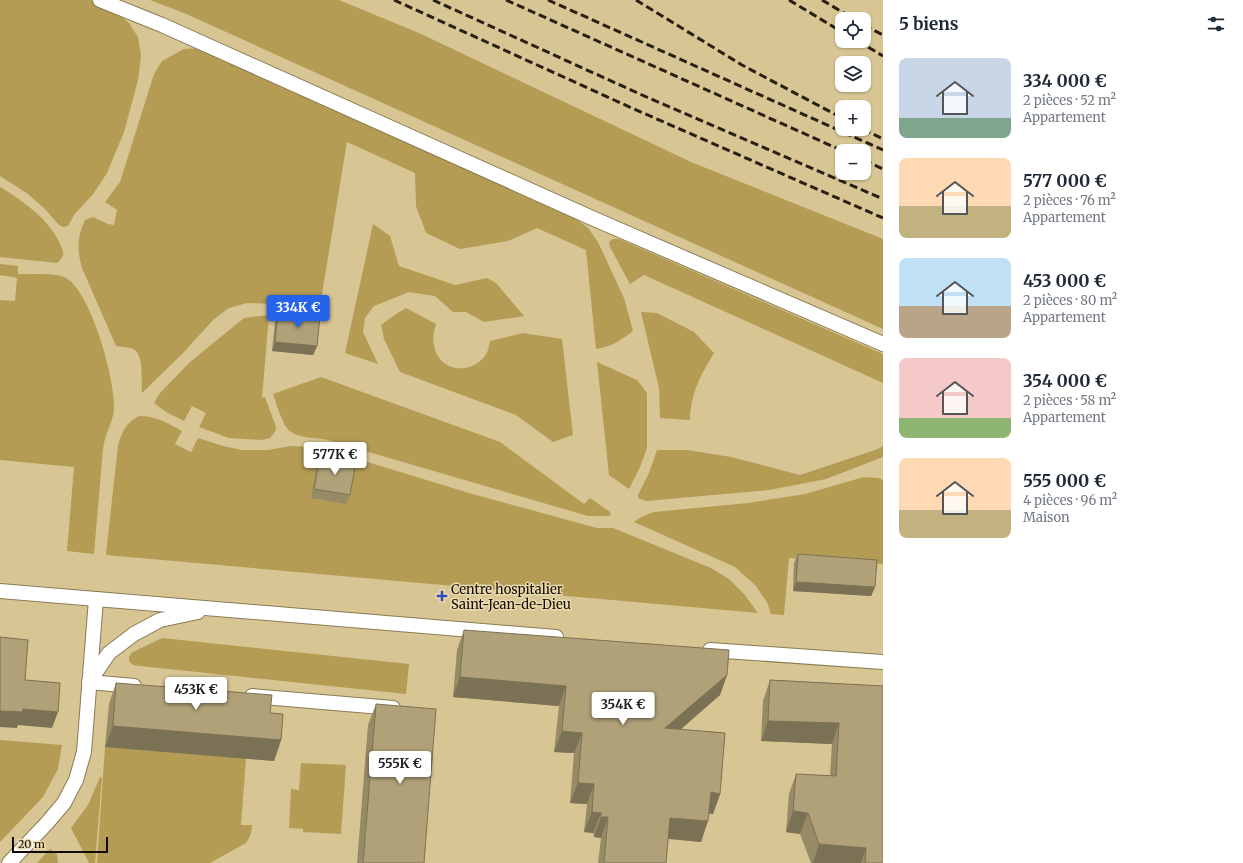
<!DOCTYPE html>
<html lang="fr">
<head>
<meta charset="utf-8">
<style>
  :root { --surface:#fff; --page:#f2f2f3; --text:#1f2937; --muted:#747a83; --accent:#2563eb }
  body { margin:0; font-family:Merriweather,serif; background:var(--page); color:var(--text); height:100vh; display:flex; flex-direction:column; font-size:15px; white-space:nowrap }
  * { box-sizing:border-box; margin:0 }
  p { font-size:13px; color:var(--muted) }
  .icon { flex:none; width:22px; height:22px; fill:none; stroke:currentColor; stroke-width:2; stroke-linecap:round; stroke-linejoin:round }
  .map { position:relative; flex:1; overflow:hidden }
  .side { display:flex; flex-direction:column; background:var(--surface); width:360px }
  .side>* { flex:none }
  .controls { position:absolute; left:835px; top:12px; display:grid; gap:8px }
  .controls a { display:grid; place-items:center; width:36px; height:36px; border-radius:8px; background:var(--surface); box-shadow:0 1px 3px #0004; font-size:20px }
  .scale { position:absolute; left:12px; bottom:10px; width:96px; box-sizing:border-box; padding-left:4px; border:2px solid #110b01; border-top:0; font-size:11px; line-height:14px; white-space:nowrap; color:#110b01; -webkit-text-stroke:3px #eadaaf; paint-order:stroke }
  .price { position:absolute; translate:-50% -34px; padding:0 9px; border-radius:4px; background:#fff; color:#222; font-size:13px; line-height:26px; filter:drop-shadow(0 1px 2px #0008) }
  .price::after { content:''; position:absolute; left:50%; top:24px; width:12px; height:9px; margin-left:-6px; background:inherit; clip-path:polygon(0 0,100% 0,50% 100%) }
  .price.current { background:var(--accent); color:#fff }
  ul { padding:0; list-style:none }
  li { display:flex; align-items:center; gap:12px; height:100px; padding:0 16px }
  li span { display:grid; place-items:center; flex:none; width:112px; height:80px; border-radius:8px; color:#555 }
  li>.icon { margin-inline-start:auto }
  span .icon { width:48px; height:48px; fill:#fffc; stroke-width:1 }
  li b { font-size:17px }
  h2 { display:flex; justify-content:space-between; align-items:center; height:48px; padding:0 16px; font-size:17px }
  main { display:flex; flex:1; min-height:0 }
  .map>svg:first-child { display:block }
  .built { fill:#d7c593; fill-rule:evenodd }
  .green { fill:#b49c55 }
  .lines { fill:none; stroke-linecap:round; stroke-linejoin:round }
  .service-casing { stroke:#897b53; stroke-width:16 }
  .service { stroke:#fff; stroke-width:14 }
  .rail { stroke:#282113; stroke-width:3; stroke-dasharray:8 4; stroke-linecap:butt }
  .wall { fill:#978a67 }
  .shaded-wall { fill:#7b7154 }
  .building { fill:#b0a178; stroke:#7b7154 }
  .poi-dot { fill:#3647b9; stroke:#eadaaf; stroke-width:1.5 }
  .labels { text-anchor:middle; stroke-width:3; stroke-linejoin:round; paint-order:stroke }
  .poi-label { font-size:13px; fill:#110b01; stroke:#eadaaf; text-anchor:start }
</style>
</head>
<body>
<main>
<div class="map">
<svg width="883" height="863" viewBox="0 0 883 863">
  <rect width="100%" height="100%" fill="#dccda3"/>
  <path class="built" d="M0,0H883V863H0ZM842,19H864V41H842ZM842,63H864V85H842ZM842,107H864V129H842ZM842,151H864V173H842Z"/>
  <g class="green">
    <polygon points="0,0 91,0 109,7 129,23 138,37 141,56 138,80 124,132 107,173 93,194 74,215 68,226 63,227 59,225 45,209 28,194 0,176"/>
    <polygon points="150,0 339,0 419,33 691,162 883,239 883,329 184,13"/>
    <path d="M200,48L218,53L575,218L588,228L598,242L624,298L633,331C622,340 611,347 596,349L586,250L537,228L508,241L460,249L426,233L416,206L415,173L347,142L321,300L305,298L304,305L247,303L229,308L214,319L182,354L142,393C141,382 144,357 135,350C131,347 122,347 116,346L82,268C77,251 77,236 85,220L93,217L108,224L114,225L117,210L105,202L120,182L154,74L162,61L184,49Z"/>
    <path d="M0,187C22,200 50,220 60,244C61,246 63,250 63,253C64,257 60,260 57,263L0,257Z"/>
    <polygon points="373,224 390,236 399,266 455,285 487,278 496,283 524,316 484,322 466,312 453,312 435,296 409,292 374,306 365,318 363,332 378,364 345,353"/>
    <polygon points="613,239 619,239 883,354 883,383 644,275 630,284 610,247 609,242"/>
    <path d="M0,264L18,266V274C31,275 54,272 66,278C91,292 115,379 114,407C114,417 110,424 107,433C105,438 104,443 103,448L94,554L67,551L74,467L0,460V300L15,301L17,278L0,275Z"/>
    <path d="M406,308L436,324C434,331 432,338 434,346C439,371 469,376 485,356C488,352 489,346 490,341L523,333L562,339L573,435L553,442L516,415L400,372L384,339L381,325L393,316Z"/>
    <path d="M641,312L657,313L694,332L714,353C700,376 691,393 690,420L660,418L659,388Z"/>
    <polygon points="269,315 262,398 265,397 276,427 275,432 270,438 262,440 229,438 199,427 206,413 192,406 184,421 166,412 154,403 160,393 190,362 244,318"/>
    <polygon points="597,362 637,380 647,393 647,448 640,467 629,489 609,475"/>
    <path d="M321,377L500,442L584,504L590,498L610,512L611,514L609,516H588L324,439C314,438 302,438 293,433C283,429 277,405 273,394Z"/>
    <path d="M139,416C157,416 167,423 182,431L175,444L191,452L198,438L223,446L242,450H268L291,446L310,447L325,449L469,493L597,528H613L711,568L729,579L744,594L758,613L106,555L118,445C123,430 125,424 139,416Z"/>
    <polygon points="883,446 883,457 826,479 769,490 646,501 638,498 638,495 649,473 657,450 687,450 731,457 800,475 878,449"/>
    <polygon points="864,477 879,478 883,480 883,564 789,558 784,615 771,614 767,602 755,585 735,567 634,522 641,517 654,512 748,503 805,494"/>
    <polygon points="162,638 409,664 406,694 140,666 133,665 129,661 129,657 131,653"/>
    <polygon points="0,740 62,745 58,769 43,797 0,842"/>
    <path d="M105,747L246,758L241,825H252C252,832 250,837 246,843L210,863H97Z"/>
    <polygon points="301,763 346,765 341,834 303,832 303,829 289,828 291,789 299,790"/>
    <polygon points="100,777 102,777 95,863 89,863 71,828 88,805"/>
    <polygon points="50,849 57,854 58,863 37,863"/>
  </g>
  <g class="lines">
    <g class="service-casing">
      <g id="service">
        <polyline points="100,0 162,25 592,218 883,344"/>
        <polyline points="0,591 96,599"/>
        <polyline points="710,650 883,662"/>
        <polyline points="134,686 89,682 109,653 134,634 160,620 198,612"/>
        <polyline points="252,696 393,708"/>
        <polyline points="9,863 47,823 64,803 76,780 84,752 96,599 556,637"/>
      </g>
    </g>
    <use href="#service" class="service"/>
    <g class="rail">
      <polyline points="394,0 634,109 883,218"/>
      <polyline points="433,0 642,95 883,199"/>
      <polyline points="506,0 843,151"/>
      <polyline points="548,0 883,150"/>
      <polyline points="636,0 742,65 842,118"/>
      <polyline points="789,0 842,32"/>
      <polyline points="822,0 854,19"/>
      <polyline points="864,25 883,35"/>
      <polyline points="858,41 883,56"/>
      <polyline points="863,129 883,139"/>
      <polyline points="864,160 883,169"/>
    </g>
  </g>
  <g class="wall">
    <polygon points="278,312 317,346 313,355 272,351 275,321"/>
    <polygon points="320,456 350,495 346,504 311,498 317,465"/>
    <polygon points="798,554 875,587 871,596 793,591 794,563"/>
    <polygon points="464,630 727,675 720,695 680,730 720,794 713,814 709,813 701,842 668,839 666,863 598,863 601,838 594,837 593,833 584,832 587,804 570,803 574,753 554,752 559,706 453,697 457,650"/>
    <polygon points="770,680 883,686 883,863 811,863 800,834 786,832 789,794 796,774 830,776 832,744 761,741 763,701"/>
    <polygon points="116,683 270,713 281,740 274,761 105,747 109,704"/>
    <polygon points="376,704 424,863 357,863 368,725"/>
  </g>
  <g class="shaded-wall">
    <polygon points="275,342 317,346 313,355 272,351"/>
    <polygon points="796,582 875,587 871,596 793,591"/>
    <polygon points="727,675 720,695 658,749 665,728"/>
    <polygon points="460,677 566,686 559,706 453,697"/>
    <polygon points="23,709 58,712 52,728 18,725 17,728 0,727 0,711"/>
    <polygon points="768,721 839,723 832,744 761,741"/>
    <polygon points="113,726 281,740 274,761 105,747"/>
    <polygon points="562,731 582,733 574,753 554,752"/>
    <polygon points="578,783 594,784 587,804 570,803"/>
    <polygon points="711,792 720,794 713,814 703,813"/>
    <polygon points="793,811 808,813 800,834 786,832"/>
    <polygon points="592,812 601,813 593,833 584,832"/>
    <polygon points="601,817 608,817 601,838 594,837"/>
    <polygon points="670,818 708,821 701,842 662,838"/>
    <polygon points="819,844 866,848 861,863 813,863"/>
  </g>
  <g class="building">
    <polygon points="278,312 320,316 317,346 275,342"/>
    <polygon points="320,456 356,462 350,495 314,489"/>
    <polygon points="798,554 877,560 875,587 796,582"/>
    <polygon points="464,630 729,650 727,675 665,728 725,733 720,794 711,792 708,821 670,818 666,863 604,863 608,817 601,817 601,813 592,812 594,784 578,783 582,733 562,731 566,686 460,677"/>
    <polygon points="0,637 28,640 25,680 60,683 58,712 23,709 22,712 0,711"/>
    <polygon points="770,680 883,686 883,863 865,863 866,848 819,844 808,813 793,811 796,774 836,776 839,723 768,721"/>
    <polygon points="116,683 272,695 270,713 283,714 281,740 113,726"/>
    <polygon points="376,704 436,709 424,863 363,863"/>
  </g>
  <path class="poi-dot" d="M440 590h4v4h4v4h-4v4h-4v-4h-4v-4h4z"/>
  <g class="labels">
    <g class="poi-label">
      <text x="451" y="594">Centre hospitalier<tspan x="451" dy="15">Saint-Jean-de-Dieu</tspan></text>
    </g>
  </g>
</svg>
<div class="controls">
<a><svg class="icon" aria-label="locate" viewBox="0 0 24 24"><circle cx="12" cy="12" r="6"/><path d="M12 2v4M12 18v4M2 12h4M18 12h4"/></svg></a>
<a><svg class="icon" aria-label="layers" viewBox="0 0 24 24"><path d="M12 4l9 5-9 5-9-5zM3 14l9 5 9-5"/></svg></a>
<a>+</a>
<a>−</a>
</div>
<div class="scale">20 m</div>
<b class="price current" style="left:298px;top:329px">334K €</b>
<b class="price" style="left:335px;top:476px">577K €</b>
<b class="price" style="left:196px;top:711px">453K €</b>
<b class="price" style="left:623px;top:726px">354K €</b>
<b class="price" style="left:400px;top:785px">555K €</b>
</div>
<section class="side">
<h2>5 biens<svg class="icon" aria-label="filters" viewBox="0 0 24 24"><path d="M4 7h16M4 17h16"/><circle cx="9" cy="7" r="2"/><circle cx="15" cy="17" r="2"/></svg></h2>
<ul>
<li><span style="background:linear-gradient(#c9d6e8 75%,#7fa58c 0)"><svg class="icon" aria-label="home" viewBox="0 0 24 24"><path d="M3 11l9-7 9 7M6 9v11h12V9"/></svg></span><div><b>334 000 €</b><p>2 pièces · 52 m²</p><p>Appartement</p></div></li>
<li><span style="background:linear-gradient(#ffd9b3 60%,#c2b280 0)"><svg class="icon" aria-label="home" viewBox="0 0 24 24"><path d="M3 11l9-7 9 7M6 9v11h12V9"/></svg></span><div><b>577 000 €</b><p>2 pièces · 76 m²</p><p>Appartement</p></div></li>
<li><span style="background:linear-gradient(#bfe0f5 60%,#b9a48a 0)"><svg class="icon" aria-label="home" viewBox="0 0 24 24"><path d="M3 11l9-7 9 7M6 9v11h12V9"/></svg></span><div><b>453 000 €</b><p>2 pièces · 80 m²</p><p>Appartement</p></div></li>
<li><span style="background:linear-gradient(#f6c9c9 75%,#8fb573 0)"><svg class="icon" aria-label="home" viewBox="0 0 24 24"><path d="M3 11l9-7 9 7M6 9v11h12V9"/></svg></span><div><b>354 000 €</b><p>2 pièces · 58 m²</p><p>Appartement</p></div></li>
<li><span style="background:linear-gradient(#ffd9b3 65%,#c2b280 0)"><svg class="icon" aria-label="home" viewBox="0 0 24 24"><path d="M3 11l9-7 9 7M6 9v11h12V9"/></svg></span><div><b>555 000 €</b><p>4 pièces · 96 m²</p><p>Maison</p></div></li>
</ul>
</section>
</main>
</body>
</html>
